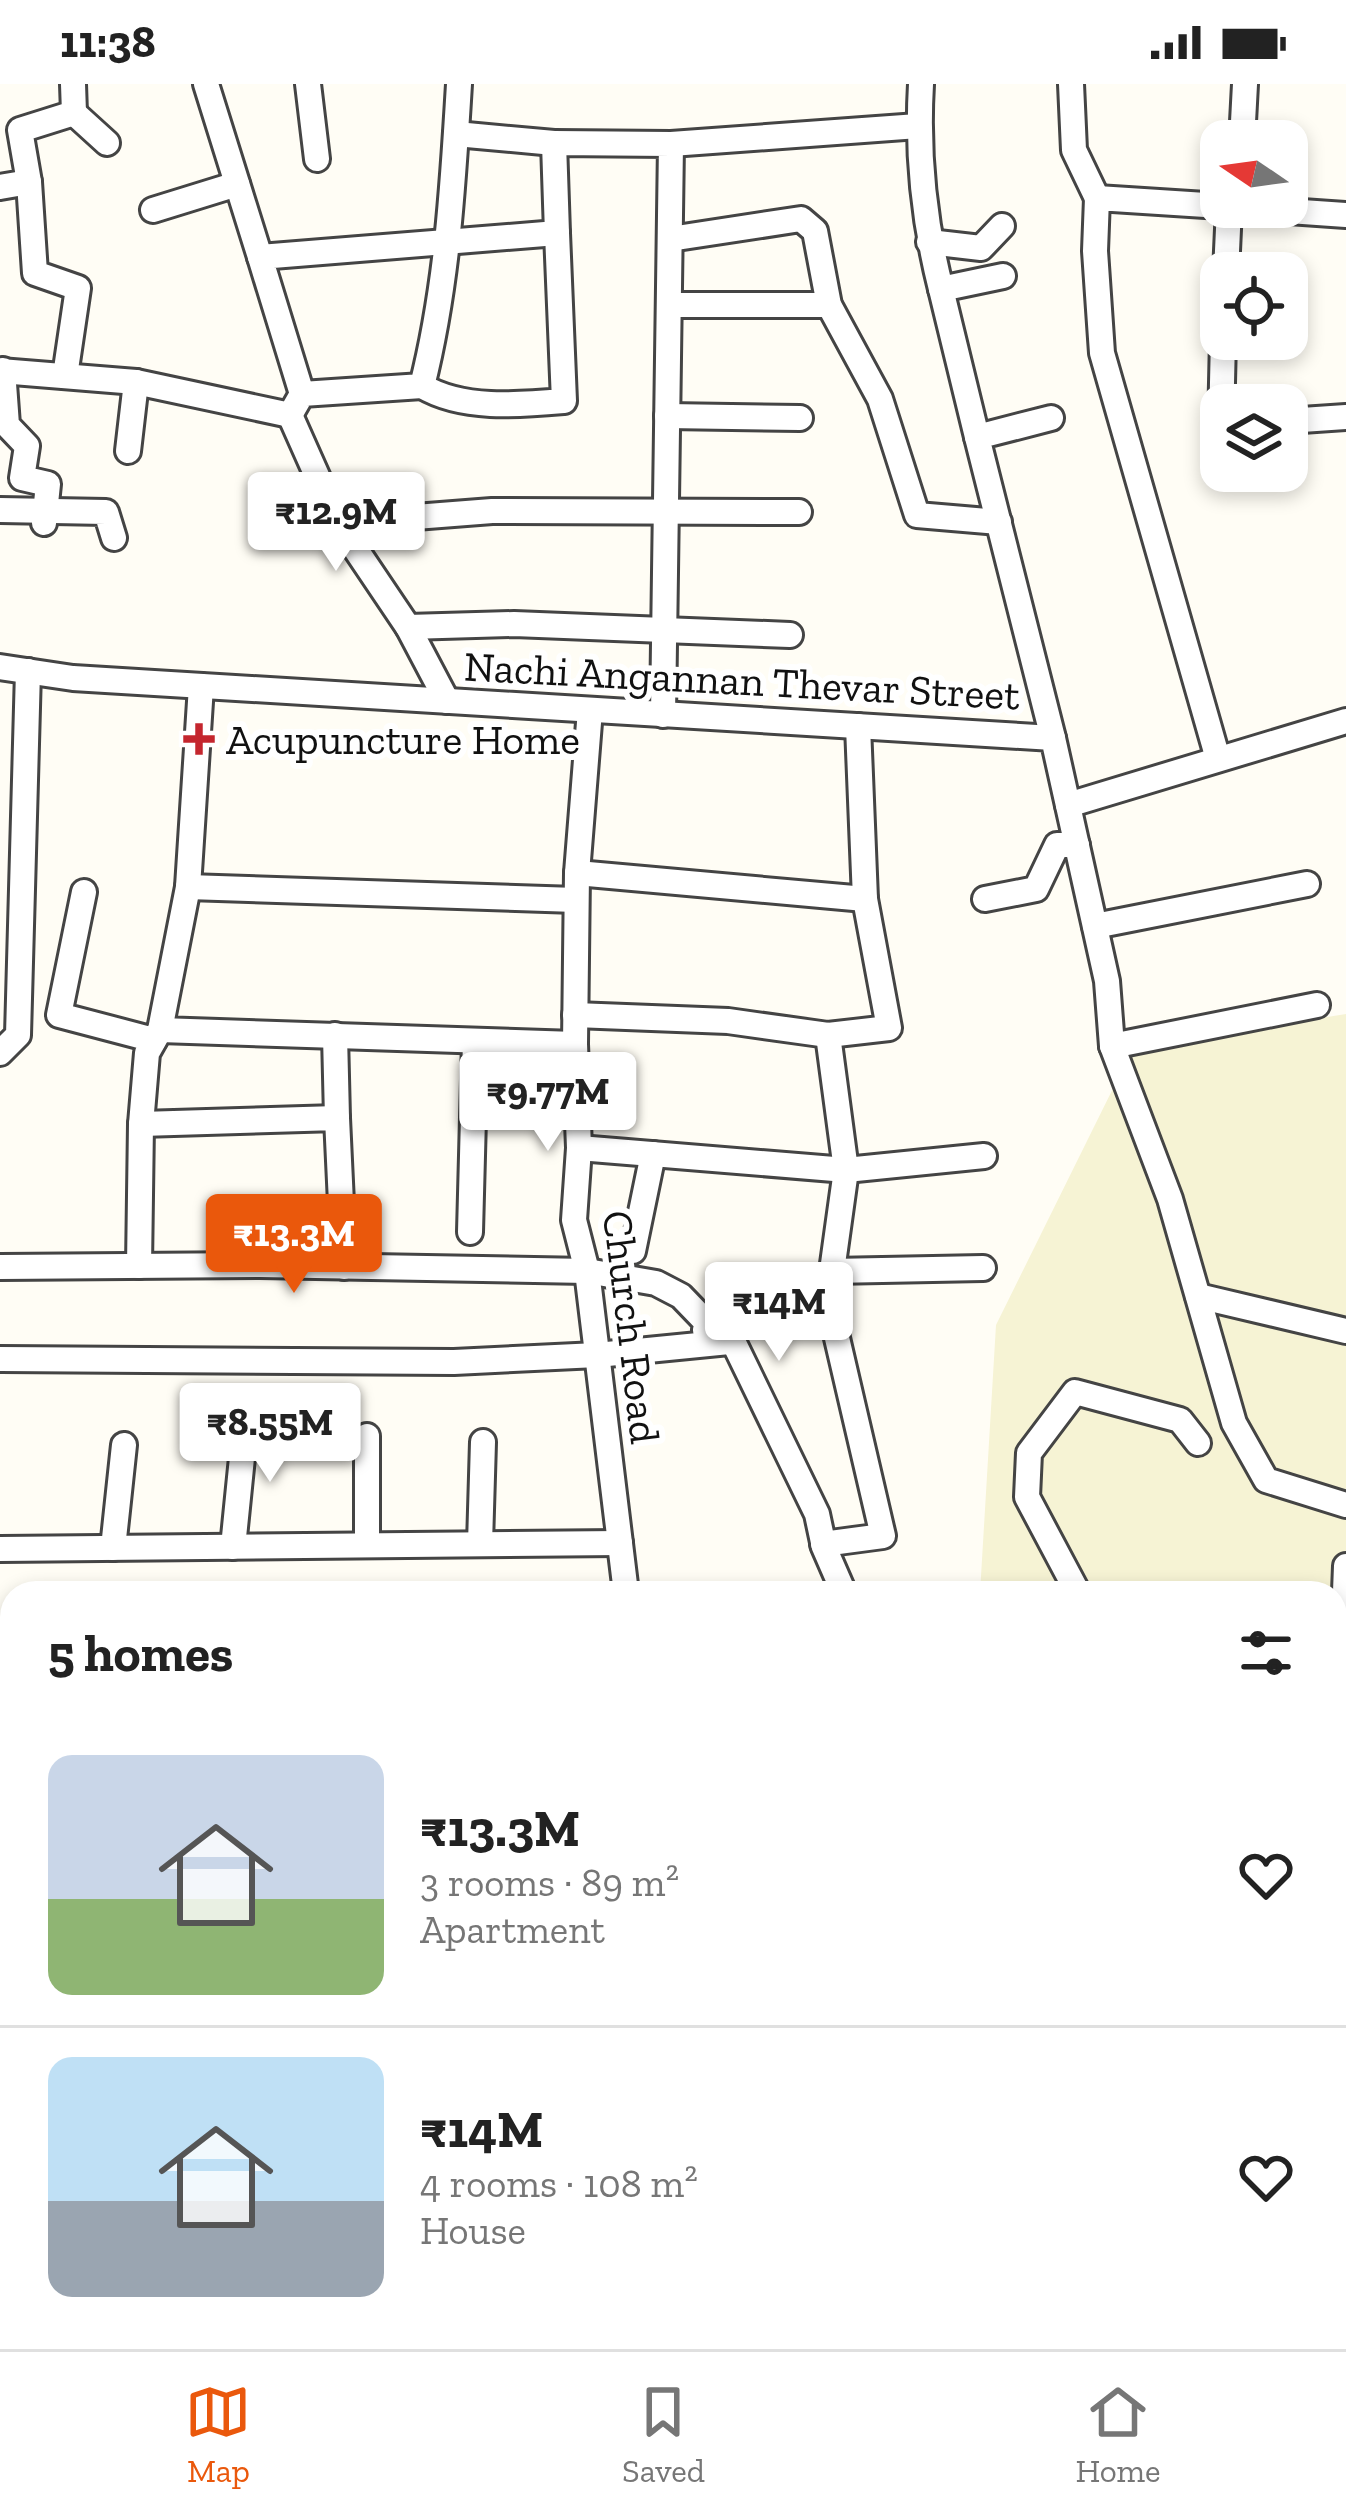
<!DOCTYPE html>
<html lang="en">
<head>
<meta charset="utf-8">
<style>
  :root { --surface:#fff; --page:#f6f6f6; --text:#222; --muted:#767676; --line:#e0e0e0; --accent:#ea580c }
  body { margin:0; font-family:"Zilla Slab",serif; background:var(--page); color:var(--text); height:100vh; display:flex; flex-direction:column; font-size:45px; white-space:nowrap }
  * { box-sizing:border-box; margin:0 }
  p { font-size:39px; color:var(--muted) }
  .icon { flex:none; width:66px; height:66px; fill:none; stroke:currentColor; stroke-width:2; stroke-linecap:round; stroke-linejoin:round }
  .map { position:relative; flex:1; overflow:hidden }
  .details { position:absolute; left:0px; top:1497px; width:1347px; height:768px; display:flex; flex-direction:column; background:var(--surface); border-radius:36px 36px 0 0; box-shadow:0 6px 18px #0003 }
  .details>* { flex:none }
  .needle { width:78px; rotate:283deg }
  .fabs { position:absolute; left:1200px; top:36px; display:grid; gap:24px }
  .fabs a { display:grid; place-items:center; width:108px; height:108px; border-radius:24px; background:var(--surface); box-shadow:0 6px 18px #0003; font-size:60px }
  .price { position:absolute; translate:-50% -102px; padding:0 27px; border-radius:12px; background:#fff; color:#222; font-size:39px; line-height:78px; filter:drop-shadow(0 3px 6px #0008) }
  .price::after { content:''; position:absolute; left:50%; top:72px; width:36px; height:27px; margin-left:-18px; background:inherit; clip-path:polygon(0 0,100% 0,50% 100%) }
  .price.on { background:var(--accent); color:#fff }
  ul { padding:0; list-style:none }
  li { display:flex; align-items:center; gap:36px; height:300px; padding:0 48px }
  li+li { border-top:3px solid var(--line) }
  li span { display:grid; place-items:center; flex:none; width:336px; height:240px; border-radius:24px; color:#555 }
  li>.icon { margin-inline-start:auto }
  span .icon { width:144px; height:144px; fill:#fffc; stroke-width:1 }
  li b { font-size:51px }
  h2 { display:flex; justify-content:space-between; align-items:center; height:144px; padding:0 48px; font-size:51px }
  .status { display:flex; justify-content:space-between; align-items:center; height:84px; padding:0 60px; background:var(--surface); direction:ltr }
  .status svg { height:33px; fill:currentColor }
  .menu { display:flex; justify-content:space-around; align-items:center; height:168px; border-top:3px solid var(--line); background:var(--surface); font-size:33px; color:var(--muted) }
  .menu a { display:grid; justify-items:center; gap:6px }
  .menu .on { color:var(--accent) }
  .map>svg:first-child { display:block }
  .farmland { fill:#f6f3d4 }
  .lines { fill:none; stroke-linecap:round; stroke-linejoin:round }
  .minor-casing { stroke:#444; stroke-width:30 }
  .minor { stroke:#fff; stroke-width:24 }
  .poi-dot { fill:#c4262e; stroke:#fff; stroke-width:4.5 }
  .labels { text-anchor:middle; stroke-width:12; stroke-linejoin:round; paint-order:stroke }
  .street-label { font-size:42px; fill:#111; stroke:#fff }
  .poi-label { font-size:42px; fill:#111; stroke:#fff; text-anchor:start }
</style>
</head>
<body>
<div class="status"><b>11:38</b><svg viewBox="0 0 49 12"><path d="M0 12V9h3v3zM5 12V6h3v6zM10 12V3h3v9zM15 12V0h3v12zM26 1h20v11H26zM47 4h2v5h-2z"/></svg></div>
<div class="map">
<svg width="1346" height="2265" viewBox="0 0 1346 2265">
  <rect width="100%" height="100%" fill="#fffdf5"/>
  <polygon class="farmland" points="1346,930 1346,2265 934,2265 934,2253 1335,2253 1335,1509 980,1509 996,1241 1133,964"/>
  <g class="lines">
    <g class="minor-casing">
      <g id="minor">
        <polyline points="206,0 260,173"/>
        <polyline points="308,0 317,75"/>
        <path d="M921,0C917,68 924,138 941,205"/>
        <polyline points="1071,0 1074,66 1097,114"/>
        <polyline points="74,29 107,59"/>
        <polyline points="456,50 554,59"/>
        <polyline points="1242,57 1245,0"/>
        <polyline points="671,60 918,42"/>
        <polyline points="29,98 35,189 78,204 65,292"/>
        <polyline points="0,103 29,98 20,46 74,29 73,0"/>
        <polyline points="1230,123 1346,131"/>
        <polyline points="153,126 237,100"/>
        <polyline points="670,155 801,135 815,147 829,221 880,315 917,431 999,438"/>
        <polyline points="929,158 981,164 1002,142"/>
        <polyline points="1226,189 1229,123"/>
        <polyline points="669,221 829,221"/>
        <polyline points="3,286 7,341 27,362 22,394 48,400 44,439"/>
        <path d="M0,287L136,298L290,331L302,310L422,302C447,203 453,101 459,0"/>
        <path d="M422,302C462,326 518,321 564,317L557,149"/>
        <polyline points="302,310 260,173 557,149 554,59 671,60 663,631"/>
        <polyline points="290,331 338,439 408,543 447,617"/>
        <polyline points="667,332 800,334"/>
        <polyline points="1051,334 977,353 1053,654"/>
        <polyline points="1287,337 1346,333"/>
        <polyline points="1221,342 1223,255"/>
        <polyline points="977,353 941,205 1003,192"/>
        <polyline points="128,367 136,298"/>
        <polyline points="0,426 106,428 114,454"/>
        <polyline points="338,439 492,427 799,428"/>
        <polyline points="408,543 514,540 790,551"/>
        <polyline points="0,583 73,594 1053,654 1107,897 1112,962 1170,1115 1234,1339 1266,1396 1346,1421"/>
        <polyline points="201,602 188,803 160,946 575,960"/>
        <polyline points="590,626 577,789 575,960 579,1064 574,1136 587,1187 626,1509"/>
        <polyline points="1218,675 1102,269 1095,167 1097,114 1221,122"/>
        <polyline points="1068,721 1346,637"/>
        <polyline points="577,789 865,815"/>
        <polyline points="188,803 576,816"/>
        <polyline points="84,808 59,931 154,956"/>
        <polyline points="985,815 1036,805 1057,761 1077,761"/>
        <polyline points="1095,842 1307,800"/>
        <polyline points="575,931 728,937 828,951 889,944 865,815 858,642"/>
        <polyline points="160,946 147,969 141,1040 337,1034 344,1183"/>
        <polyline points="335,951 337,1034"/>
        <polyline points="828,951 846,1086 832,1187 983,1184"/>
        <polyline points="1112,962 1317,921"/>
        <polyline points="0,969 18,951 28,587"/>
        <polyline points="579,1064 846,1086 984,1072"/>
        <polyline points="470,1148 475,957"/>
        <polyline points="633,1167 653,1070"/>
        <polyline points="139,1182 141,1040"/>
        <polyline points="0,1183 260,1181 587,1187 656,1199 681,1212 707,1239 705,1246 733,1257 817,1430 824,1463 844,1509"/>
        <polyline points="1198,1212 1346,1247"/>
        <polyline points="0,1275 454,1278 597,1271 729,1258"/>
        <polyline points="480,1460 483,1358"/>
        <polyline points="823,1460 883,1452 827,1211 832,1187"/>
        <polyline points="367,1461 367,1352"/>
        <polyline points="233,1463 246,1334"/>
        <polyline points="113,1464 124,1361"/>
        <polyline points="0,1465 620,1459"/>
        <polyline points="1078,1509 1027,1413 1029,1369 1075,1308 1180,1336 1198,1359"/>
        <polyline points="0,1592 12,1592"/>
        <polyline points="1335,1665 1339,1662 1346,1482"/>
        <polyline points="0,1788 12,1788"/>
        <polyline points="0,1919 12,1919"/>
        <polyline points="0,2057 12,2057"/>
        <polyline points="0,2204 12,2207"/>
        <polyline points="284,2265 285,2253"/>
      </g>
    </g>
    <use href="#minor" class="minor"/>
  </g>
  <path class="poi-dot" d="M193 637h12v12h12v12h-12v12h-12v-12h-12v-12h12z"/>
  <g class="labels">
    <g class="street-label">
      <text transform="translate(742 596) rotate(3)" y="15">Nachi Angannan Thevar Street</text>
      <text transform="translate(632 1243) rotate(83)" y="15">Church Road</text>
    </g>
    <g class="poi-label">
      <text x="226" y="670">Acupuncture Home</text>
    </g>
  </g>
</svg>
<div class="fabs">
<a><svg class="needle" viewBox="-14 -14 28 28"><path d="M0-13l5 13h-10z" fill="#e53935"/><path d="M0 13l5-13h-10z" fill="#767676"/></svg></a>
<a><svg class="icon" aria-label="locate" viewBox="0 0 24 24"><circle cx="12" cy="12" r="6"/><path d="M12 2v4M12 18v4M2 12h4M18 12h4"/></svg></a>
<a><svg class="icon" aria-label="layers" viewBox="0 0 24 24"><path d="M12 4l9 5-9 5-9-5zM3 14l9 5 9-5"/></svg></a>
</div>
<b class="price" style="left:336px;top:490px">₹12.9M</b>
<b class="price" style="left:548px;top:1070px">₹9.77M</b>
<b class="price on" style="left:294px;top:1212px">₹13.3M</b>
<b class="price" style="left:779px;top:1280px">₹14M</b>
<b class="price" style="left:270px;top:1401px">₹8.55M</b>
<section class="details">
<h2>5 homes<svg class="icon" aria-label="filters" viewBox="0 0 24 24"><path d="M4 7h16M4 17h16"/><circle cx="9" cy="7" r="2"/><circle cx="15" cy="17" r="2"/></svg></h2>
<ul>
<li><span style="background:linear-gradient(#c9d6e8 60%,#8fb573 0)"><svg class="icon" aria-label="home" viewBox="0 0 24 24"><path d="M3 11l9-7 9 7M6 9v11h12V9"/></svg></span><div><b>₹13.3M</b><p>3 rooms · 89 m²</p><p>Apartment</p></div><svg class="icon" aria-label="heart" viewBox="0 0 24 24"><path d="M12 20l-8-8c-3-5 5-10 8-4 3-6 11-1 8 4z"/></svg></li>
<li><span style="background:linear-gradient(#bfe0f5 60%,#9aa5b1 0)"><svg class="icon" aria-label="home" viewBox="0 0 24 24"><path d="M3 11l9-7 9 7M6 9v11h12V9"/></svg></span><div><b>₹14M</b><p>4 rooms · 108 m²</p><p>House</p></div><svg class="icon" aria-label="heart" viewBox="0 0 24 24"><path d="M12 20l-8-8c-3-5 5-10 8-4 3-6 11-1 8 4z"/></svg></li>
</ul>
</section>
</div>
<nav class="menu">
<a class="on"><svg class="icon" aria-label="map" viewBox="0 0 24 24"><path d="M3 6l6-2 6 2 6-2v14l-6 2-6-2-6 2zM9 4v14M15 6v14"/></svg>Map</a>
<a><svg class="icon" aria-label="saved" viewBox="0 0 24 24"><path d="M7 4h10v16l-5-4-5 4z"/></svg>Saved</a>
<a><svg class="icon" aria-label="home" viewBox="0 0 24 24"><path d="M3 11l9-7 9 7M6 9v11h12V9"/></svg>Home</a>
</nav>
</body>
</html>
